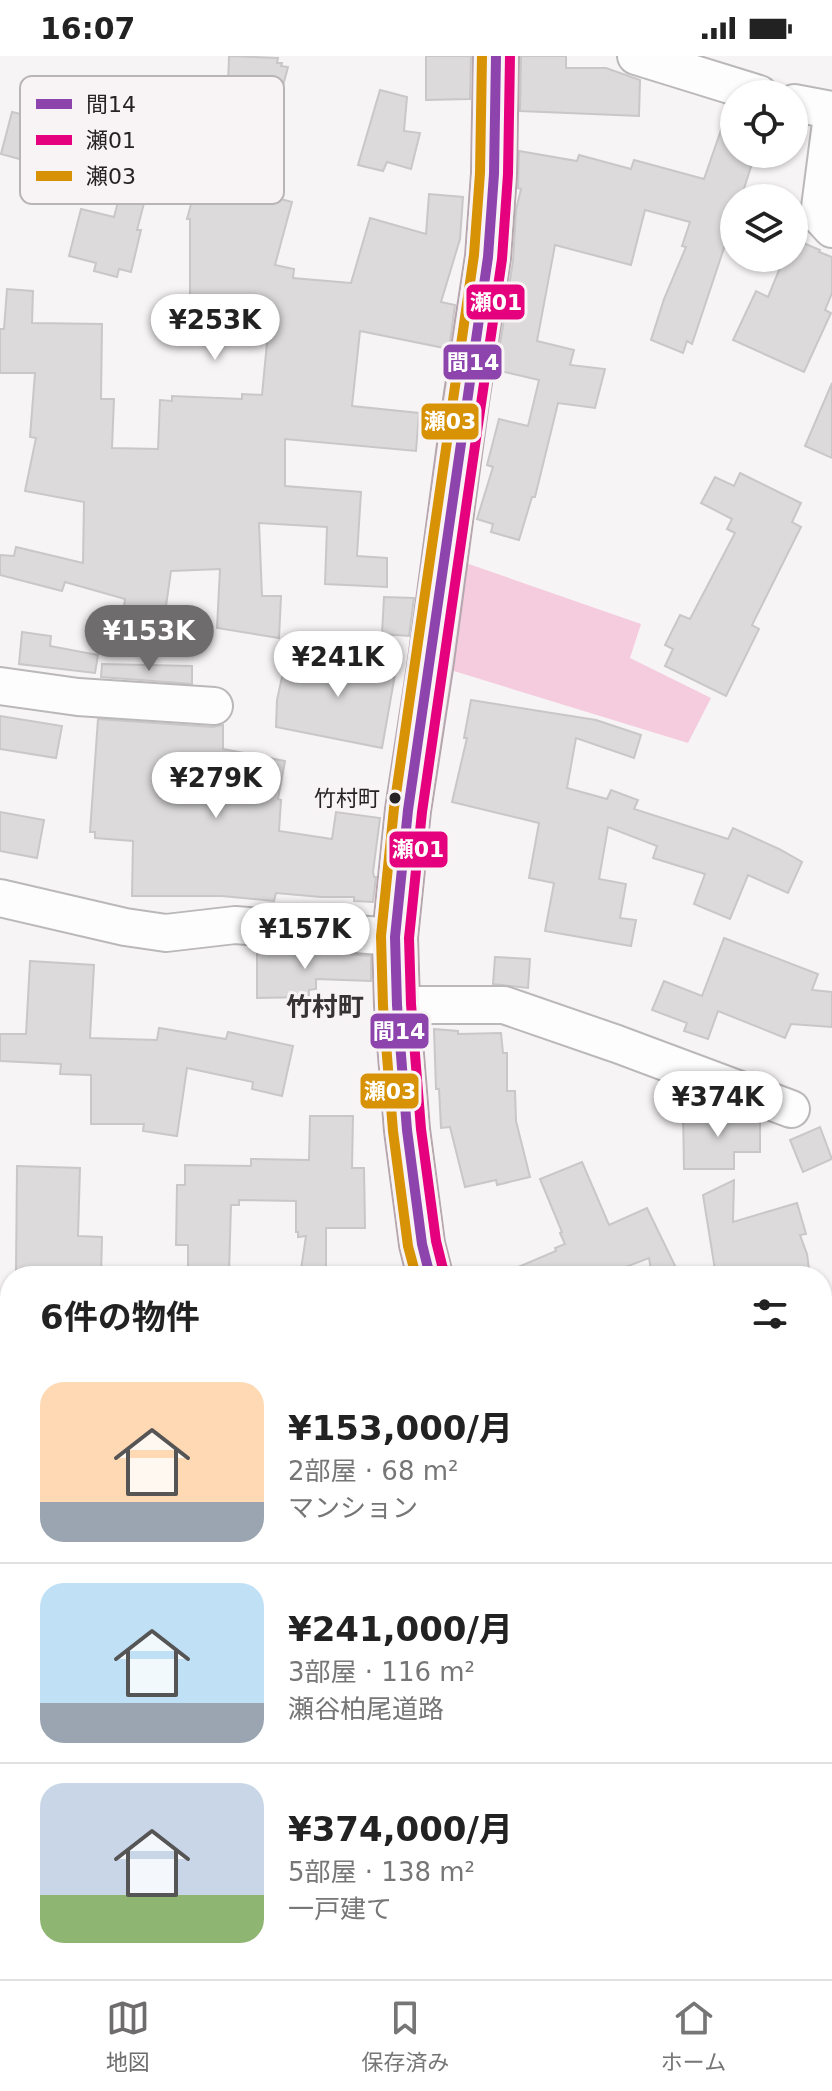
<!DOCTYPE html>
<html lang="ja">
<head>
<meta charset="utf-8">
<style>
  :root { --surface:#fff; --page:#f6f6f6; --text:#222; --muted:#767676; --line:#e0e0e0; --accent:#6e6c6d }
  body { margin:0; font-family:"DejaVu Sans","Noto Sans JP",sans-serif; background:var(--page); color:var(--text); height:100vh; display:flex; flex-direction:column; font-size:30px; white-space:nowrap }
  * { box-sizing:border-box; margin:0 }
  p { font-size:26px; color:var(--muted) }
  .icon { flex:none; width:44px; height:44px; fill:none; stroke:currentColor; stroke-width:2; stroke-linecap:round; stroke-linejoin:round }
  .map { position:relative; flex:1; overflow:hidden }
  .panel { position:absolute; left:0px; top:1210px; width:832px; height:714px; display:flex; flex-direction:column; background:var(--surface); border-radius:32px 32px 0 0; box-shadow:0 2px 6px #0004 }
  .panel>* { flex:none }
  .buttons { position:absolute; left:720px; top:24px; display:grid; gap:16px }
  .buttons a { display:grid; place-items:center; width:88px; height:88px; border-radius:50%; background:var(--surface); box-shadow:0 2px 6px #0004; font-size:40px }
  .price { position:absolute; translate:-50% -68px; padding:0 18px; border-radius:28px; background:#fff; color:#222; font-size:26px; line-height:52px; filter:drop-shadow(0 2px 4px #0008) }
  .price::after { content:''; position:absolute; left:50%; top:48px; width:24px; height:18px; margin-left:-12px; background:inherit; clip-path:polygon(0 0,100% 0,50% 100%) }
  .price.on { background:var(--accent); color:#fff }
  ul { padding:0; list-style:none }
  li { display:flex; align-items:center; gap:24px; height:200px; padding:0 40px }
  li+li { border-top:2px solid var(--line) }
  li span { display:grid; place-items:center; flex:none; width:224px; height:160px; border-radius:24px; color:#555 }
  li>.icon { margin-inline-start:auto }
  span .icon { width:96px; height:96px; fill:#fffc; stroke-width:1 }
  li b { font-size:34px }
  h2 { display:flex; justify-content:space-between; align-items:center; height:96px; padding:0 40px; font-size:34px }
  .status { display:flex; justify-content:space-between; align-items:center; height:56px; padding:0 40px; background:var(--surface); direction:ltr }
  .status svg { height:22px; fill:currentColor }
  .tab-bar { display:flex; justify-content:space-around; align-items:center; height:112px; border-top:2px solid var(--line); background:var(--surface); font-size:22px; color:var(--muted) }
  .tab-bar a { display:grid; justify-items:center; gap:4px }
  .tab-bar .on { color:var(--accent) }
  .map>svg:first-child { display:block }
  .built { fill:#ece3e6 }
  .green { fill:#f4ccde }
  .building { fill:#dcdadb; stroke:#c9c7c8; stroke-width:2 }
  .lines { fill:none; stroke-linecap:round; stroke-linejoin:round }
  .minor-casing { stroke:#bab8b8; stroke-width:40 }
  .major-casing { stroke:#b6a6ae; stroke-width:48 }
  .minor { stroke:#fefdfe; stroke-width:36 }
  .major { stroke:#eee6ea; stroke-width:44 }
  .bus-1-casing { stroke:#f8f3f5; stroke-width:16 }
  .bus-2-casing { stroke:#f8f3f5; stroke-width:16 }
  .bus-3-casing { stroke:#f8f3f5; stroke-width:16 }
  .bus-1 { stroke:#8e44ad; stroke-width:10 }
  .bus-2 { stroke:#e5007d; stroke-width:10 }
  .bus-3 { stroke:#d89205; stroke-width:10 }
  .bus-dot { fill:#252324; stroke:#f8f3f5; stroke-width:3 }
  .labels { text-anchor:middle; stroke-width:6; stroke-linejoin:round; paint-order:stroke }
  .bus-label { font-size:22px; fill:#252324; stroke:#f8f3f5; text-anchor:end }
  .neighbourhood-label { font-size:26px; font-weight:bold; fill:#373335; stroke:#f8f3f5 }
  .key { fill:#f8f3f5; stroke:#b9b5b6; stroke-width:2 }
  .key-label { font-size:22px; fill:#252324 }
  .line-badge { stroke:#f8f3f5; stroke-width:3 }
  .badge-label { font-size:22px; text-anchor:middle; font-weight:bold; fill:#fff }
</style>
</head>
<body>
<div class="status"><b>16:07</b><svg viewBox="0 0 49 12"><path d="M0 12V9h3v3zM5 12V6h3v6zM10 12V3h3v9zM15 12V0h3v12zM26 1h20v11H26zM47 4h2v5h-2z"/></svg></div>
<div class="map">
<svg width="832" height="1923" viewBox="0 0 832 1923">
  <rect width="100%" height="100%" fill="#f7f4f5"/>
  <polygon class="built" points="0,1633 10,1635 10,1914 125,1914 125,1923 0,1923"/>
  <polygon class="green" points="463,506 641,568 630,602 711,642 688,687 444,612"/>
  <g class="building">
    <polygon points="229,0 278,2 277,7 282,7 281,10 288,11 254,136 292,146 275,209 294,213 293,222 351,227 370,162 426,178 429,138 463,141 460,183 441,246 455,249 449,293 360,275 352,350 419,357 416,395 285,383 285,430 361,436 357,500 387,502 387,531 325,528 327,471 259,467 262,540 281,540 279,582 217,572 220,513 171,515 164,564 123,557 125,543 65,526 62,535 0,519 0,499 14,500 16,491 83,507 84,446 25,435 36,382 30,381 35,317 0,317 0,273 4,273 7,233 33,235 32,267 102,268 101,343 114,343 112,392 158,393 160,344 172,345 172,340 242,343 242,338 262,339 270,255 222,255 222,249 190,249 190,163 187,163 201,112 156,101 137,174 141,174 131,216 119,213 117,221 94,215 96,207 69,200 81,153 114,161 127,111 54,91 51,100 46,99 44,105 24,100 23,104 1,98 12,56 84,73 90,25 135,30 175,39 174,43 227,57"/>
    <polygon points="426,0 471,0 470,43 426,44"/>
    <polygon points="521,0 566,0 566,12 606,12 640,24 639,60 520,55"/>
    <polygon points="380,34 407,41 404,75 420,77 411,113 387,106 383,115 358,109"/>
    <polygon points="729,51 734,52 734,98 755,98 741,142 734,142 734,162 692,288 687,285 683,297 651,284 664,243 686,191 682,190 690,166 645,154 631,209 555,189 537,285 574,294 570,309 605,313 595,352 558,347 535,441 532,441 519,484 491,476 493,468 477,463 493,411 487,409 499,363 528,370 539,324 496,314 513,205 516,154 521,133 518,132 519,95 577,105 579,99 631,113 634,104 704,123"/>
    <polygon points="794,183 820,194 819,196 832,201 832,237 825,254 831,257 804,316 733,284 756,235 768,241 784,202 794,202"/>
    <polygon points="832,327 832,402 805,390"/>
    <polygon points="740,417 801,447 792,466 801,471 752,569 759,573 726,640 665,610 673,593 665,589 680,559 690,563 735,477 727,473 732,463 701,447 715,421 734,430"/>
    <polygon points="384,541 414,542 409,580 382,578"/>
    <polygon points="22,576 51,580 50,590 98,599 95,617 19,608"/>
    <polygon points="326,596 397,607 382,692 276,671 277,644 284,612 324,614"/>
    <polygon points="102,608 192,610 192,628 101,621"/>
    <polygon points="471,644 596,664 641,679 634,702 576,682 567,732 607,743 611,734 638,744 634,753 728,783 733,772 779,793 802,806 788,837 748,819 730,863 694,848 705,818 653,802 657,790 608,771 599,823 626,828 620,862 636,864 631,890 545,875 554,827 529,822 539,767 452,746 467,682 464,682"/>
    <polygon points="0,660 62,670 56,702 0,693"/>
    <polygon points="98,663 213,671 223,669 223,693 285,705 278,743 281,744 279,775 332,783 336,756 380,762 373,816 374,821 376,821 373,846 354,845 354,841 321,841 276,837 274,845 222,840 132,840 133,785 95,782 95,776 90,776"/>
    <polygon points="0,756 44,764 37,802 0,795"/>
    <polygon points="724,882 818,918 812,934 832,936 832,971 791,968 785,982 718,955 708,983 684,975 687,967 652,954 664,925 702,940"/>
    <polygon points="280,893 371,900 371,925 316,923 316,933 309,934 309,941 257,942 257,894"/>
    <polygon points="495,901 530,903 528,932 493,928"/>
    <polygon points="30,905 94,909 90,982 157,984 159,972 226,983 228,976 293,990 282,1040 252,1033 253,1026 187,1012 177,1080 143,1075 144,1068 91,1068 91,1019 60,1018 61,1008 0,1005 0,978 26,978"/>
    <polygon points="434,973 458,975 458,978 501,977 503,997 507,997 507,1035 515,1035 516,1065 530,1121 497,1129 496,1124 465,1131 450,1071 441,1072 439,1033 436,1033"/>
    <polygon points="683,1056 739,1056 744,1058 744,1060 760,1064 760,1096 734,1096 734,1113 684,1113"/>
    <polygon points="310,1060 353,1060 352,1112 364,1112 365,1172 326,1172 326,1220 300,1220 306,1180 298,1181 298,1176 296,1176 296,1145 239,1144 239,1149 231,1149 229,1217 188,1217 188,1189 176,1189 177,1129 185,1129 185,1109 251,1110 251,1103 309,1104"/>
    <polygon points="820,1071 832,1103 803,1116 790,1084"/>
    <polygon points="582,1106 609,1169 647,1152 680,1220 652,1220 649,1202 602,1220 497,1220 556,1195 555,1192 565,1188 560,1177 562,1176 540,1123"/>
    <polygon points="17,1110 80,1112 78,1180 102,1181 101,1219 16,1216"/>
    <polygon points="734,1124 733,1166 797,1147 806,1178 800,1179 807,1198 810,1220 716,1220 703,1139"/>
  </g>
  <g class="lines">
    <g class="minor-casing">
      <g id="minor">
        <polyline points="636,0 759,38"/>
        <polyline points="794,47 832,54"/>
        <polyline points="832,59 819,159 832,173"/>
        <polyline points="0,630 78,641 214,650"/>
        <polyline points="0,842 125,871 166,877 235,869 395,881"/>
        <polyline points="397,949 504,949 617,988 791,1053"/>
        <polyline points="822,1373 832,1371"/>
        <polyline points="0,1396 10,1395"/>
        <polyline points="0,1623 10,1624"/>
        <polyline points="822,1649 832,1656"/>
        <polyline points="192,1923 195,1914"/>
      </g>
    </g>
    <g class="major-casing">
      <g id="major">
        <polyline points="430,1220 422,1188 407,1074 397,949 395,881 408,754 431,605 466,345 488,201 494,118 496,0"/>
        <polyline points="816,1914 820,1923"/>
      </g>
    </g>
    <use href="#minor" class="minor"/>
    <use href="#major" class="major"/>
    <g class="bus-1-casing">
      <polyline id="bus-1" points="430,1220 422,1188 407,1074 397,949 395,881 408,754 488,201 494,118 496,0"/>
    </g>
    <g class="bus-2-casing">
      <polyline id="bus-2" points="444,1217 436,1185 421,1073 411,948 409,882 422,756 502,203 508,118 510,0"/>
    </g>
    <g class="bus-3-casing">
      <polyline id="bus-3" points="416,1220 408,1190 393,1075 383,950 381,880 394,752 474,199 480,117 482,0"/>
    </g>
    <use href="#bus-1" class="bus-1"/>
    <use href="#bus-2" class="bus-2"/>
    <use href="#bus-3" class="bus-3"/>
  </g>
  <circle class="bus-dot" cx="395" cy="742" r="7"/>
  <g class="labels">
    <g class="bus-label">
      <text x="380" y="750">竹村町</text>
    </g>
    <g class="neighbourhood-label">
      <text x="325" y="960">竹村町</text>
    </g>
  </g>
  <rect x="20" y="20" width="264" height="128" rx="12" class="key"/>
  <rect x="36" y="43" width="36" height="10" fill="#8e44ad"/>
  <rect x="36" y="79" width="36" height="10" fill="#e5007d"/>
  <rect x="36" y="115" width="36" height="10" fill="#d89205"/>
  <g class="key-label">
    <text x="86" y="56">間14</text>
    <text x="86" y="92">瀬01</text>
    <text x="86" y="128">瀬03</text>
  </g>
  <g class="line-badge">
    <rect x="465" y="227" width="61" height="38" rx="8" fill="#e5007d"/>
    <rect x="442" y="287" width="61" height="38" rx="8" fill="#8e44ad"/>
    <rect x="420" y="346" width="60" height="39" rx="8" fill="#d89205"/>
    <rect x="388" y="774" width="61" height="39" rx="8" fill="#e5007d"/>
    <rect x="369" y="956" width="61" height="38" rx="8" fill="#8e44ad"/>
    <rect x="359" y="1016" width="61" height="38" rx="8" fill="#d89205"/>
  </g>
  <g class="badge-label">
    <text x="496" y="254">瀬01</text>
    <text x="473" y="314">間14</text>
    <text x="450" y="373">瀬03</text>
    <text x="418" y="801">瀬01</text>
    <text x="399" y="983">間14</text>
    <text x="390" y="1043">瀬03</text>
  </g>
</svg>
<div class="buttons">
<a><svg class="icon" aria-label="locate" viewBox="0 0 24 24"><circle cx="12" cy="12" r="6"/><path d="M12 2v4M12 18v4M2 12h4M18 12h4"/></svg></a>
<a><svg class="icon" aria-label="layers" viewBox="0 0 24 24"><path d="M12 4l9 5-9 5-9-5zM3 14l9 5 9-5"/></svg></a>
</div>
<b class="price" style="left:215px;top:306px">¥253K</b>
<b class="price on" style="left:149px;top:617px">¥153K</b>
<b class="price" style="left:338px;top:643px">¥241K</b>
<b class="price" style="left:216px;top:764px">¥279K</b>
<b class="price" style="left:305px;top:915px">¥157K</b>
<b class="price" style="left:718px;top:1083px">¥374K</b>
<section class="panel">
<h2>6件の物件<svg class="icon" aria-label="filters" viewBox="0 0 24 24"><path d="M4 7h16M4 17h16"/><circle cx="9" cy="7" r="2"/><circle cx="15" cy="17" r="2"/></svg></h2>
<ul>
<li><span style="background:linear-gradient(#ffd9b3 75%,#9aa5b1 0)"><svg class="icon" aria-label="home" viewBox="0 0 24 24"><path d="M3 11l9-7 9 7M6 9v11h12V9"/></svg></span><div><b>¥153,000/月</b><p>2部屋 · 68 m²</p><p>マンション</p></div></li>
<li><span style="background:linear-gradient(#bfe0f5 75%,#9aa5b1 0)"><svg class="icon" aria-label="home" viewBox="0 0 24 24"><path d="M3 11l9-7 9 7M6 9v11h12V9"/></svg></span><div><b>¥241,000/月</b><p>3部屋 · 116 m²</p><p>瀬谷柏尾道路</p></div></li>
<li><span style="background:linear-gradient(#c9d6e8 70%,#8fb573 0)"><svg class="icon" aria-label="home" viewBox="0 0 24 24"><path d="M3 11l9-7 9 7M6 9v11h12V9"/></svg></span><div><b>¥374,000/月</b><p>5部屋 · 138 m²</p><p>一戸建て</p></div></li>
</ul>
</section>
</div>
<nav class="tab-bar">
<a class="on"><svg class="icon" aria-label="map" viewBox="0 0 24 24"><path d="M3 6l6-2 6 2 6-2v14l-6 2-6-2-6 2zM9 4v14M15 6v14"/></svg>地図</a>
<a><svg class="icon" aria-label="saved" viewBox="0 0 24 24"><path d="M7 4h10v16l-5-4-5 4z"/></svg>保存済み</a>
<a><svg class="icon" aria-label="home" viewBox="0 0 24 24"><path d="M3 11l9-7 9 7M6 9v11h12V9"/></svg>ホーム</a>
</nav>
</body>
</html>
